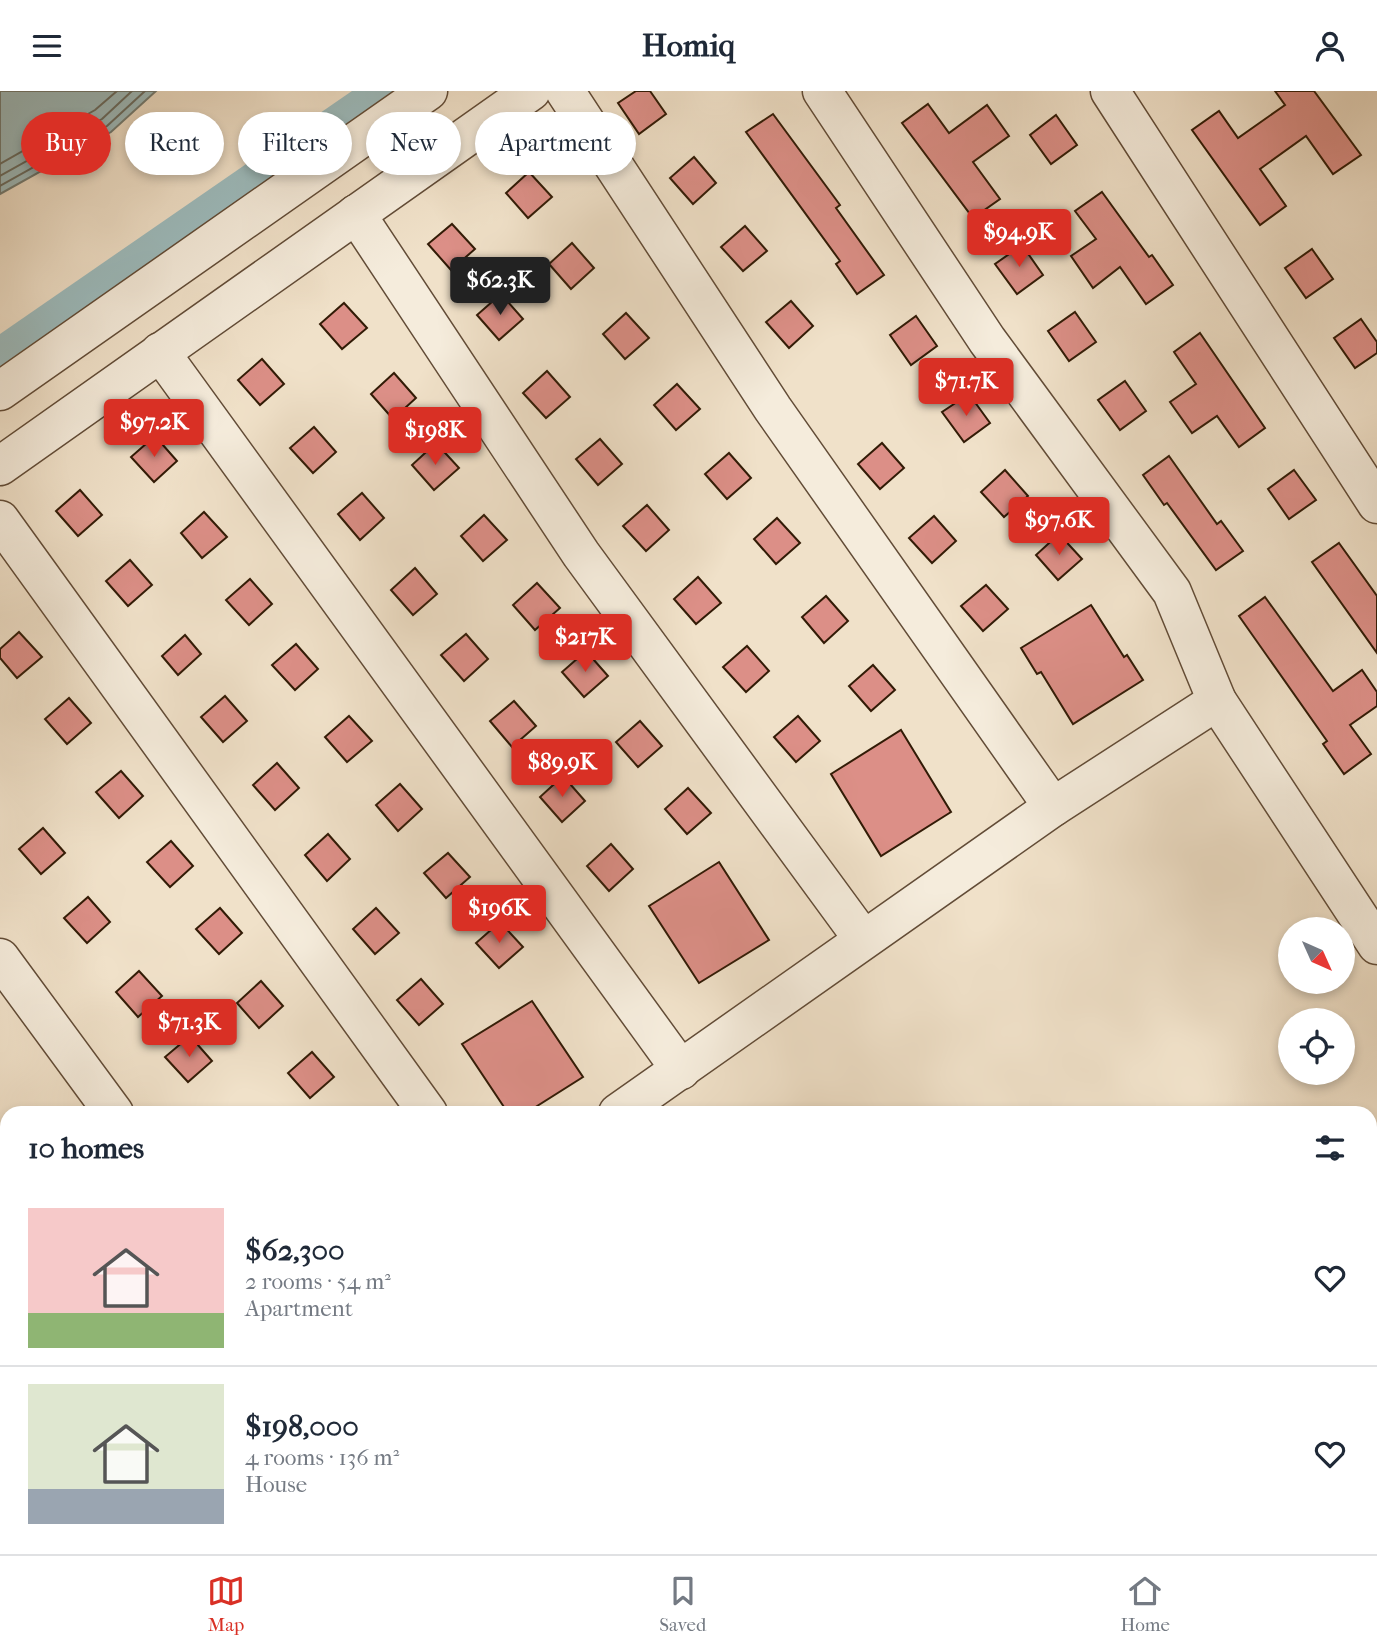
<!DOCTYPE html>
<html lang="en">
<head>
<meta charset="utf-8">
<style>
  :root { --surface:#fff; --page:#f6f6f7; --text:#1f2937; --muted:#747a83; --line:#e0e1e3; --accent:#d93025 }
  body { margin:0; font-family:"IM FELL French Canon",serif; background:var(--page); color:var(--text); height:100vh; display:flex; flex-direction:column; font-size:26px; white-space:nowrap }
  * { box-sizing:border-box; margin:0 }
  p { font-size:23px; color:var(--muted) }
  .icon { flex:none; width:38px; height:38px; fill:none; stroke:currentColor; stroke-width:2; stroke-linecap:round; stroke-linejoin:round }
  .map { position:relative; flex:1; overflow:hidden }
  .panel { position:absolute; left:0px; top:1015px; width:1377px; height:448px; display:flex; flex-direction:column; background:var(--surface); border-radius:21px 21px 0 0; box-shadow:0 4px 10px #0003 }
  .panel>* { flex:none }
  .hud { position:absolute; left:21px; top:21px; width:700px; height:63px; display:flex; gap:14px }
  .needle { width:46px; rotate:135deg }
  .buttons { position:absolute; left:1278px; top:826px; display:grid; gap:14px }
  .buttons a { display:grid; place-items:center; width:77px; height:77px; border-radius:50%; background:var(--surface); box-shadow:0 4px 10px #0003; font-size:35px }
  .price { position:absolute; translate:-50% -60px; padding:0 16px; border-radius:7px; background:var(--accent); color:#fff; font-size:23px; line-height:46px; filter:drop-shadow(0 2px 4px #0008) }
  .price::after { content:''; position:absolute; left:50%; top:42px; width:21px; height:16px; margin-left:-10px; background:inherit; clip-path:polygon(0 0,100% 0,50% 100%) }
  .price.active { background:#222; color:#fff }
  ul { padding:0; list-style:none }
  li { display:flex; align-items:center; gap:21px; height:175px; padding:0 28px }
  li+li { border-top:2px solid var(--line) }
  li span { display:grid; place-items:center; flex:none; width:196px; height:140px; border-radius:0px; color:#555 }
  li>.icon { margin-inline-start:auto }
  span .icon { width:84px; height:84px; fill:#fffc; stroke-width:1 }
  li b { font-size:30px }
  h2 { display:flex; justify-content:space-between; align-items:center; height:84px; padding:0 28px; font-size:30px }
  .tag { padding:0 24px; border-radius:32px; background:var(--surface); box-shadow:0 4px 10px #0003; font-size:24px; line-height:63px }
  .tag.active { background:var(--accent); color:#fff }
  header { display:flex; justify-content:space-between; align-items:center; height:91px; padding:0 28px; background:var(--surface); font-size:32px; font-weight:800 }
  .tabs { display:flex; justify-content:space-around; align-items:center; height:98px; border-top:2px solid var(--line); background:var(--surface); font-size:19px; color:var(--muted) }
  .tabs a { display:grid; justify-items:center; gap:4px }
  .tabs .active { color:var(--accent) }
  .map>svg:first-child { display:block }
  .water { fill:#9dbcbe; stroke:#727c74; stroke-width:2 }
  .lines { fill:none; stroke-linecap:round; stroke-linejoin:round }
  .shore { stroke:#686c62; stroke-width:2 }
  .canal { stroke:#9dbcbe; stroke-width:33 }
  .building { fill:#dc8f87; stroke:#321b06; stroke-width:2 }
  .minor-casing { stroke:#624c37; stroke-width:41 }
  .minor { stroke:#f5ecdc; stroke-width:38 }
</style>
</head>
<body>
<header><svg class="icon" aria-label="menu" viewBox="0 0 24 24"><path d="M4 6h16M4 12h16M4 18h16"/></svg>Homiq<svg class="icon" aria-label="person" viewBox="0 0 24 24"><circle cx="12" cy="8" r="4"/><path d="M4 21q1-7 8-7t8 7"/></svg></header>
<div class="map">
<svg width="1377" height="1463" viewBox="0 0 1377 1463">
  <rect width="100%" height="100%" fill="#f0e1c9"/>
  <filter id="stains"><feTurbulence type="fractalNoise" baseFrequency=".00286" numOctaves="4"/><feColorMatrix values="0 0 0 0 .2 0 0 0 0 .09 0 0 0 0 .02 0 0 0 .5 -.17"/></filter>
  <radialGradient id="worn" r=".72"><stop offset=".6" stop-color="#630" stop-opacity="0"/><stop offset="1" stop-color="#630" stop-opacity=".3"/></radialGradient>
  <polygon class="water" points="0,0 156,0 111,41 0,103"/>
  <g class="lines">
    <g class="shore">
      <polyline points="0,73 95,19 117,0"/>
      <polyline points="0,85 102,28 132,0"/>
      <polyline points="0,95 107,35 145,0"/>
    </g>
    <polyline class="canal" points="0,263 381,0"/>
  </g>
  <g class="building">
    <polygon points="636,0 650,0 666,23 639,43 618,12"/>
    <polygon points="1275,0 1314,0 1361,64 1333,83 1306,45 1260,78 1286,115 1260,134 1192,39 1219,20 1238,47 1285,14"/>
    <polygon points="928,13 949,42 987,14 1009,45 973,71 1000,108 973,127 902,32"/>
    <polygon points="773,23 840,114 836,117 884,184 857,203 836,173 840,170 746,41"/>
    <polygon points="1056,24 1077,54 1051,73 1030,44"/>
    <polygon points="694,66 716,92 693,113 670,87"/>
    <polygon points="529,81 552,106 528,127 506,102"/>
    <polygon points="1102,101 1149,166 1152,164 1173,194 1146,213 1120,176 1093,197 1071,165 1096,148 1075,120"/>
    <polygon points="452,133 475,158 451,179 428,153"/>
    <polygon points="745,135 767,160 743,180 721,156"/>
    <polygon points="572,152 594,177 571,198 549,173"/>
    <polygon points="1022,154 1043,184 1017,203 995,173"/>
    <polygon points="1312,158 1333,188 1306,207 1285,177"/>
    <polygon points="501,203 523,228 499,249 477,224"/>
    <polygon points="791,210 813,235 789,257 766,231"/>
    <polygon points="344,212 367,237 342,258 320,233"/>
    <polygon points="1075,221 1096,251 1069,270 1048,240"/>
    <polygon points="626,222 649,247 625,268 603,243"/>
    <polygon points="916,225 937,255 911,274 890,244"/>
    <polygon points="1361,228 1377,251 1377,262 1355,277 1334,247"/>
    <polygon points="1200,242 1265,337 1239,356 1217,325 1192,342 1170,311 1196,293 1174,261"/>
    <polygon points="262,268 284,293 260,314 238,289"/>
    <polygon points="547,280 570,306 546,327 523,302"/>
    <polygon points="394,282 416,307 393,328 371,303"/>
    <polygon points="1125,290 1146,320 1120,339 1098,309"/>
    <polygon points="677,293 700,318 676,339 654,314"/>
    <polygon points="969,303 990,332 964,351 942,321"/>
    <polygon points="314,336 336,361 313,382 290,357"/>
    <polygon points="155,345 177,370 154,391 131,366"/>
    <polygon points="600,348 622,373 598,394 576,368"/>
    <polygon points="436,352 459,377 434,399 412,374"/>
    <polygon points="882,352 904,377 880,398 858,373"/>
    <polygon points="729,362 751,387 727,408 705,383"/>
    <polygon points="1169,365 1217,433 1221,430 1243,460 1216,479 1167,412 1164,414 1143,384"/>
    <polygon points="1005,379 1028,405 1004,426 981,401"/>
    <polygon points="1294,379 1316,409 1289,428 1268,398"/>
    <polygon points="80,399 102,424 78,445 56,420"/>
    <polygon points="362,402 384,427 360,449 338,423"/>
    <polygon points="647,414 669,439 646,460 623,435"/>
    <polygon points="204,421 227,446 202,467 181,442"/>
    <polygon points="484,424 507,449 483,470 461,445"/>
    <polygon points="934,425 956,450 932,472 909,447"/>
    <polygon points="777,427 800,452 776,473 754,448"/>
    <polygon points="1059,443 1082,468 1058,489 1036,464"/>
    <polygon points="1339,452 1377,505 1377,562 1312,471"/>
    <polygon points="130,469 152,494 128,515 106,490"/>
    <polygon points="415,477 437,503 413,524 391,499"/>
    <polygon points="698,486 721,512 696,533 674,508"/>
    <polygon points="250,488 272,513 249,534 226,509"/>
    <polygon points="537,492 560,517 535,539 513,514"/>
    <polygon points="986,494 1008,518 983,540 961,515"/>
    <polygon points="826,505 848,530 824,552 802,526"/>
    <polygon points="1265,506 1333,600 1362,579 1377,601 1377,615 1350,634 1371,663 1344,683 1323,653 1327,650 1239,525"/>
    <polygon points="1091,514 1124,566 1127,564 1143,589 1073,633 1041,581 1037,583 1021,557"/>
    <polygon points="19,541 42,566 17,587 0,567 0,558"/>
    <polygon points="466,543 488,568 464,590 441,564"/>
    <polygon points="185,544 201,563 178,584 162,565"/>
    <polygon points="296,553 318,578 295,599 272,574"/>
    <polygon points="747,555 769,580 746,601 723,576"/>
    <polygon points="586,560 608,585 584,606 562,581"/>
    <polygon points="873,574 895,599 871,620 849,595"/>
    <polygon points="225,605 247,630 223,651 201,626"/>
    <polygon points="69,607 91,632 67,653 45,628"/>
    <polygon points="514,610 536,635 512,656 490,630"/>
    <polygon points="349,625 372,650 347,671 325,646"/>
    <polygon points="798,625 820,650 796,671 774,646"/>
    <polygon points="640,630 662,655 638,676 616,651"/>
    <polygon points="901,639 951,721 881,765 831,683"/>
    <polygon points="277,672 299,697 275,719 253,694"/>
    <polygon points="121,680 143,705 119,727 96,701"/>
    <polygon points="563,685 585,710 562,731 540,706"/>
    <polygon points="400,693 422,718 398,740 376,714"/>
    <polygon points="688,697 711,722 687,743 665,718"/>
    <polygon points="43,737 65,762 41,783 19,758"/>
    <polygon points="328,743 350,768 327,790 305,764"/>
    <polygon points="171,750 193,775 170,796 147,771"/>
    <polygon points="611,753 633,778 609,800 587,775"/>
    <polygon points="448,762 470,786 446,807 424,782"/>
    <polygon points="719,771 769,849 699,892 649,815"/>
    <polygon points="88,806 110,831 87,852 64,827"/>
    <polygon points="220,817 242,842 219,863 196,838"/>
    <polygon points="376,817 399,842 375,863 353,838"/>
    <polygon points="500,831 523,856 499,877 476,852"/>
    <polygon points="139,880 162,905 138,926 116,901"/>
    <polygon points="421,888 443,913 419,934 397,909"/>
    <polygon points="261,890 283,915 259,937 237,912"/>
    <polygon points="532,910 583,986 526,1022 508,1022 462,953"/>
    <polygon points="190,945 212,970 188,991 165,966"/>
    <polygon points="312,961 334,986 310,1007 288,982"/>
  </g>
  <g class="lines">
    <g class="minor-casing">
      <g id="minor">
        <polyline points="565,0 773,318 1053,716"/>
        <polyline points="822,0 987,249 1172,501 1217,610 1377,854"/>
        <polyline points="1110,0 1377,413"/>
        <polyline points="356,123 581,463 863,848"/>
        <polyline points="160,261 681,979"/>
        <polyline points="0,300 428,0"/>
        <polyline points="0,375 531,0"/>
        <polyline points="0,429 428,1022"/>
        <polyline points="0,867 114,1022"/>
        <polyline points="618,1022 1053,716 1217,610"/>
        <polyline points="0,1321 7,1330"/>
        <polyline points="102,1456 107,1463"/>
        <polyline points="402,1456 407,1463"/>
        <polyline points="258,1463 262,1456"/>
      </g>
    </g>
    <use href="#minor" class="minor"/>
  </g>
  <rect width="100%" height="100%" filter="url(#stains)"/>
  <rect width="100%" height="100%" fill="url(#worn)"/>
</svg>
<div class="buttons">
<a><svg class="needle" viewBox="-14 -14 28 28"><path d="M0-13l5 13h-10z" fill="#e53935"/><path d="M0 13l5-13h-10z" fill="#747a83"/></svg></a>
<a><svg class="icon" aria-label="locate" viewBox="0 0 24 24"><circle cx="12" cy="12" r="6"/><path d="M12 2v4M12 18v4M2 12h4M18 12h4"/></svg></a>
</div>
<b class="price" style="left:1019px;top:178px">$94.9K</b>
<b class="price active" style="left:500px;top:226px">$62.3K</b>
<b class="price" style="left:966px;top:327px">$71.7K</b>
<b class="price" style="left:154px;top:368px">$97.2K</b>
<b class="price" style="left:435px;top:376px">$198K</b>
<b class="price" style="left:1059px;top:466px">$97.6K</b>
<b class="price" style="left:585px;top:583px">$217K</b>
<b class="price" style="left:562px;top:708px">$89.9K</b>
<b class="price" style="left:499px;top:854px">$196K</b>
<b class="price" style="left:189px;top:968px">$71.3K</b>
<div class="hud">
<a class="tag active">Buy</a>
<a class="tag">Rent</a>
<a class="tag">Filters</a>
<a class="tag">New</a>
<a class="tag">Apartment</a>
</div>
<section class="panel">
<h2>10 homes<svg class="icon" aria-label="filters" viewBox="0 0 24 24"><path d="M4 7h16M4 17h16"/><circle cx="9" cy="7" r="2"/><circle cx="15" cy="17" r="2"/></svg></h2>
<ul>
<li><span style="background:linear-gradient(#f6c9c9 75%,#8fb573 0)"><svg class="icon" aria-label="home" viewBox="0 0 24 24"><path d="M3 11l9-7 9 7M6 9v11h12V9"/></svg></span><div><b>$62,300</b><p>2 rooms · 54 m²</p><p>Apartment</p></div><svg class="icon" aria-label="heart" viewBox="0 0 24 24"><path d="M12 20l-8-8c-3-5 5-10 8-4 3-6 11-1 8 4z"/></svg></li>
<li><span style="background:linear-gradient(#dfe7d0 75%,#9aa5b1 0)"><svg class="icon" aria-label="home" viewBox="0 0 24 24"><path d="M3 11l9-7 9 7M6 9v11h12V9"/></svg></span><div><b>$198,000</b><p>4 rooms · 136 m²</p><p>House</p></div><svg class="icon" aria-label="heart" viewBox="0 0 24 24"><path d="M12 20l-8-8c-3-5 5-10 8-4 3-6 11-1 8 4z"/></svg></li>
</ul>
</section>
</div>
<nav class="tabs">
<a class="active"><svg class="icon" aria-label="map" viewBox="0 0 24 24"><path d="M3 6l6-2 6 2 6-2v14l-6 2-6-2-6 2zM9 4v14M15 6v14"/></svg>Map</a>
<a><svg class="icon" aria-label="saved" viewBox="0 0 24 24"><path d="M7 4h10v16l-5-4-5 4z"/></svg>Saved</a>
<a><svg class="icon" aria-label="home" viewBox="0 0 24 24"><path d="M3 11l9-7 9 7M6 9v11h12V9"/></svg>Home</a>
</nav>
</body>
</html>
